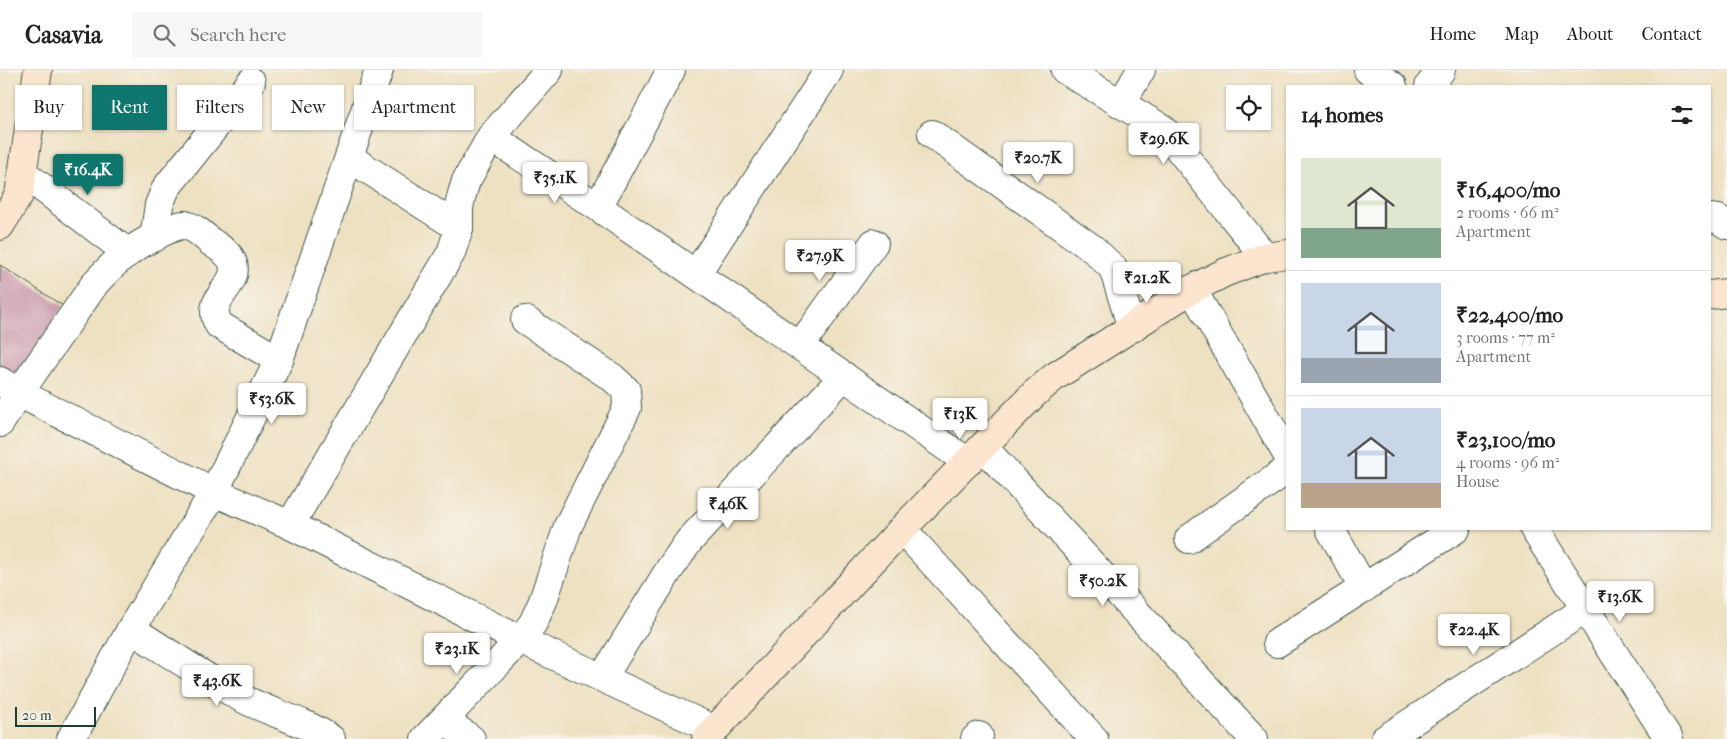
<!DOCTYPE html>
<html lang="en">
<head>
<meta charset="utf-8">
<style>
  :root { --surface:#fff; --page:#f6f6f6; --text:#222; --muted:#767676; --line:#e0e0e0; --accent:#0f766e }
  body { margin:0; font-family:"IM FELL French Canon",serif; background:var(--page); color:var(--text); height:100vh; display:flex; flex-direction:column; font-size:19px; white-space:nowrap }
  * { box-sizing:border-box; margin:0 }
  p { font-size:16px; color:var(--muted) }
  .icon { flex:none; width:28px; height:28px; fill:none; stroke:currentColor; stroke-width:2; stroke-linecap:round; stroke-linejoin:round }
  .map { position:relative; flex:1; overflow:hidden }
  .details { position:absolute; left:1286px; top:15px; width:425px; height:445px; display:flex; flex-direction:column; background:var(--surface); border-radius:0px; box-shadow:0 1px 4px #0004 }
  .details>* { flex:none }
  .top-card { position:absolute; left:15px; top:15px; width:475px; height:45px; display:flex; gap:10px }
  .controls { position:absolute; left:1226px; top:15px; display:grid; gap:10px }
  .controls a { display:grid; place-items:center; width:45px; height:45px; border-radius:0px; background:var(--surface); box-shadow:0 1px 4px #0004; font-size:25px }
  .scale { position:absolute; left:15px; bottom:12px; width:81px; box-sizing:border-box; padding-left:5px; border:2px solid #1f3d34; border-top:0; font-size:14px; line-height:18px; white-space:nowrap; color:#1f3d34; -webkit-text-stroke:4px #f7f3e8; paint-order:stroke }
  .price { position:absolute; translate:-50% -42px; padding:0 11px; border-radius:5px; background:#fff; color:#222; font-size:16px; line-height:32px; filter:drop-shadow(0 1px 2px #0008) }
  .price::after { content:''; position:absolute; left:50%; top:30px; width:15px; height:11px; margin-left:-8px; background:inherit; clip-path:polygon(0 0,100% 0,50% 100%) }
  .price.selected { background:var(--accent); color:#fff }
  ul { padding:0; list-style:none }
  li { display:flex; align-items:center; gap:15px; height:125px; padding:0 15px }
  li+li { border-top:1px solid var(--line) }
  li span { display:grid; place-items:center; flex:none; width:140px; height:100px; border-radius:0px; color:#555 }
  li>.icon { margin-inline-start:auto }
  span .icon { width:60px; height:60px; fill:#fffc; stroke-width:1 }
  li b { font-size:21px }
  h2 { display:flex; justify-content:space-between; align-items:center; height:60px; padding:0 15px; font-size:21px }
  .pill { padding:0 18px; border-radius:0px; background:var(--surface); box-shadow:0 1px 4px #0004; font-size:18px; line-height:45px }
  .pill.selected { background:var(--accent); color:#fff }
  header { display:flex; align-items:center; gap:30px; box-sizing:border-box; height:70px; padding:0 25px; background:var(--surface); border-bottom:1px solid var(--line) }
  header strong { font-size:24px }
  nav { display:flex; gap:28px; margin-inline-start:auto; font-size:18px }
  .search { width:350px; height:45px; background:var(--page); display:flex; align-items:center; gap:12px; box-sizing:border-box; padding:0 18px; border-radius:0px; color:var(--muted); font-size:19px }
  .map>svg:first-child { display:block }
  .building { fill:#c999ad }
  .lines { fill:none; stroke-linecap:round; stroke-linejoin:round }
  .street-casing { stroke:#3e5649; stroke-width:30 }
  .secondary-casing { stroke:#3e5649; stroke-width:30 }
  .street { stroke:#fff; stroke-width:28 }
  .secondary { stroke:#fce5cf; stroke-width:28 }
</style>
</head>
<body>
<header>
<strong>Casavia</strong>
<div class="search"><svg class="icon" aria-label="search" viewBox="0 0 24 24"><circle cx="10" cy="10" r="6"/><path d="M15 15l6 6"/></svg>Search here</div>
<nav><a>Home</a><a>Map</a><a>About</a><a>Contact</a></nav>
</header>
<div class="map">
<svg width="1727" height="669" viewBox="0 0 1727 669">
  <rect width="100%" height="100%" fill="#f7f3e8"/>
  <filter id="ink" filterUnits="userSpaceOnUse"><feTurbulence type="fractalNoise" baseFrequency=".02" numOctaves="2"/><feDisplacementMap in="SourceGraphic" scale="10" xChannelSelector="R" yChannelSelector="G"/><feConvolveMatrix kernelMatrix="1 2 1 2 8 2 1 2 1" color-interpolation-filters="sRGB"/></filter>
  <filter id="wash" filterUnits="userSpaceOnUse"><feTurbulence type="fractalNoise" baseFrequency=".0096" numOctaves="4" result="noise"/><feDisplacementMap in="SourceGraphic" scale="20" xChannelSelector="R" yChannelSelector="G"/><feGaussianBlur stdDeviation="1.12" result="paint"/><feColorMatrix in="noise" values="0 0 0 0 0 0 0 0 0 0 0 0 0 0 0 0 0 1.4 0 .05"/><feComposite in="paint" operator="in"/></filter>
  <g filter="url(#wash)">
    <rect width="100%" height="100%" fill="#eee1c2"/>
    <g id="blocks">
      <polygon class="building" points="0,195 63,236 12,315 0,307"/>
    </g>
  </g>
  <g filter="url(#ink)">
    <use href="#blocks" fill-opacity="0" stroke="#3e5649" stroke-width="1"/>
    <g class="lines">
      <g class="street-casing">
        <g id="street">
          <polyline points="1065,0 1163,59 1265,187"/>
          <polyline points="1368,0 1393,16"/>
          <polyline points="1429,16 1441,0"/>
          <polyline points="1121,34 1141,0"/>
          <polyline points="932,64 1093,179 1113,198 1132,258"/>
          <polyline points="491,67 549,0"/>
          <polyline points="350,88 459,158"/>
          <polyline points="23,103 128,183"/>
          <polyline points="598,137 671,0"/>
          <polyline points="1710,148 1718,149 1727,155"/>
          <polyline points="154,168 159,135 166,118 251,12"/>
          <polyline points="696,204 829,0"/>
          <polyline points="1192,219 1288,386"/>
          <polyline points="800,276 874,173"/>
          <polyline points="0,311 19,323 214,422 290,455 520,570 715,660"/>
          <path d="M0,353L19,323L96,212C106,202 115,192 127,183C137,176 173,154 185,155C195,157 204,166 211,172C218,177 230,183 233,193C240,217 203,228 219,255L279,290"/>
          <polyline points="983,377 1254,669"/>
          <polyline points="290,455 451,183 459,158 459,137 462,124 466,111 491,67 598,137 968,392"/>
          <polyline points="902,459 1094,669"/>
          <polyline points="1330,459 1364,518"/>
          <polyline points="1534,459 1669,669"/>
          <polyline points="1189,469 1288,399"/>
          <path d="M131,559C167,582 203,606 240,627C269,643 303,650 331,669"/>
          <polyline points="1277,573 1456,459"/>
          <polyline points="603,607 669,500 689,471 844,306"/>
          <polyline points="444,650 471,669"/>
          <polyline points="71,669 131,559 214,422 279,290 379,0"/>
          <polyline points="425,669 520,570 533,553 543,531 568,456 627,338 626,320 613,308 525,250"/>
          <polyline points="975,669 979,666"/>
          <polyline points="1385,669 1586,539"/>
        </g>
      </g>
      <g class="secondary-casing">
        <g id="secondary">
          <polyline points="0,156 19,125 38,0"/>
          <polyline points="1710,225 1727,223"/>
          <polyline points="706,669 902,459 1034,324 1054,307 1192,219 1224,203 1265,187 1288,184"/>
        </g>
      </g>
      <use href="#street" class="street"/>
      <use href="#secondary" class="secondary"/>
    </g>
  </g>
</svg>
<div class="controls">
<a><svg class="icon" aria-label="locate" viewBox="0 0 24 24"><circle cx="12" cy="12" r="6"/><path d="M12 2v4M12 18v4M2 12h4M18 12h4"/></svg></a>
</div>
<div class="scale">20 m</div>
<b class="price" style="left:1164px;top:95px">₹29.6K</b>
<b class="price" style="left:1038px;top:114px">₹20.7K</b>
<b class="price selected" style="left:88px;top:126px">₹16.4K</b>
<b class="price" style="left:555px;top:134px">₹35.1K</b>
<b class="price" style="left:820px;top:212px">₹27.9K</b>
<b class="price" style="left:1147px;top:234px">₹21.2K</b>
<b class="price" style="left:272px;top:355px">₹53.6K</b>
<b class="price" style="left:960px;top:370px">₹13K</b>
<b class="price" style="left:728px;top:460px">₹46K</b>
<b class="price" style="left:1103px;top:537px">₹50.2K</b>
<b class="price" style="left:1620px;top:553px">₹13.6K</b>
<b class="price" style="left:1474px;top:586px">₹22.4K</b>
<b class="price" style="left:457px;top:605px">₹23.1K</b>
<b class="price" style="left:217px;top:637px">₹43.6K</b>
<div class="top-card">
<a class="pill">Buy</a>
<a class="pill selected">Rent</a>
<a class="pill">Filters</a>
<a class="pill">New</a>
<a class="pill">Apartment</a>
</div>
<section class="details">
<h2>14 homes<svg class="icon" aria-label="filters" viewBox="0 0 24 24"><path d="M4 7h16M4 17h16"/><circle cx="9" cy="7" r="2"/><circle cx="15" cy="17" r="2"/></svg></h2>
<ul>
<li><span style="background:linear-gradient(#dfe7d0 70%,#7fa58c 0)"><svg class="icon" aria-label="home" viewBox="0 0 24 24"><path d="M3 11l9-7 9 7M6 9v11h12V9"/></svg></span><div><b>₹16,400/mo</b><p>2 rooms · 66 m²</p><p>Apartment</p></div></li>
<li><span style="background:linear-gradient(#c9d6e8 75%,#9aa5b1 0)"><svg class="icon" aria-label="home" viewBox="0 0 24 24"><path d="M3 11l9-7 9 7M6 9v11h12V9"/></svg></span><div><b>₹22,400/mo</b><p>3 rooms · 77 m²</p><p>Apartment</p></div></li>
<li><span style="background:linear-gradient(#c9d6e8 75%,#b9a48a 0)"><svg class="icon" aria-label="home" viewBox="0 0 24 24"><path d="M3 11l9-7 9 7M6 9v11h12V9"/></svg></span><div><b>₹23,100/mo</b><p>4 rooms · 96 m²</p><p>House</p></div></li>
</ul>
</section>
</div>
</body>
</html>
